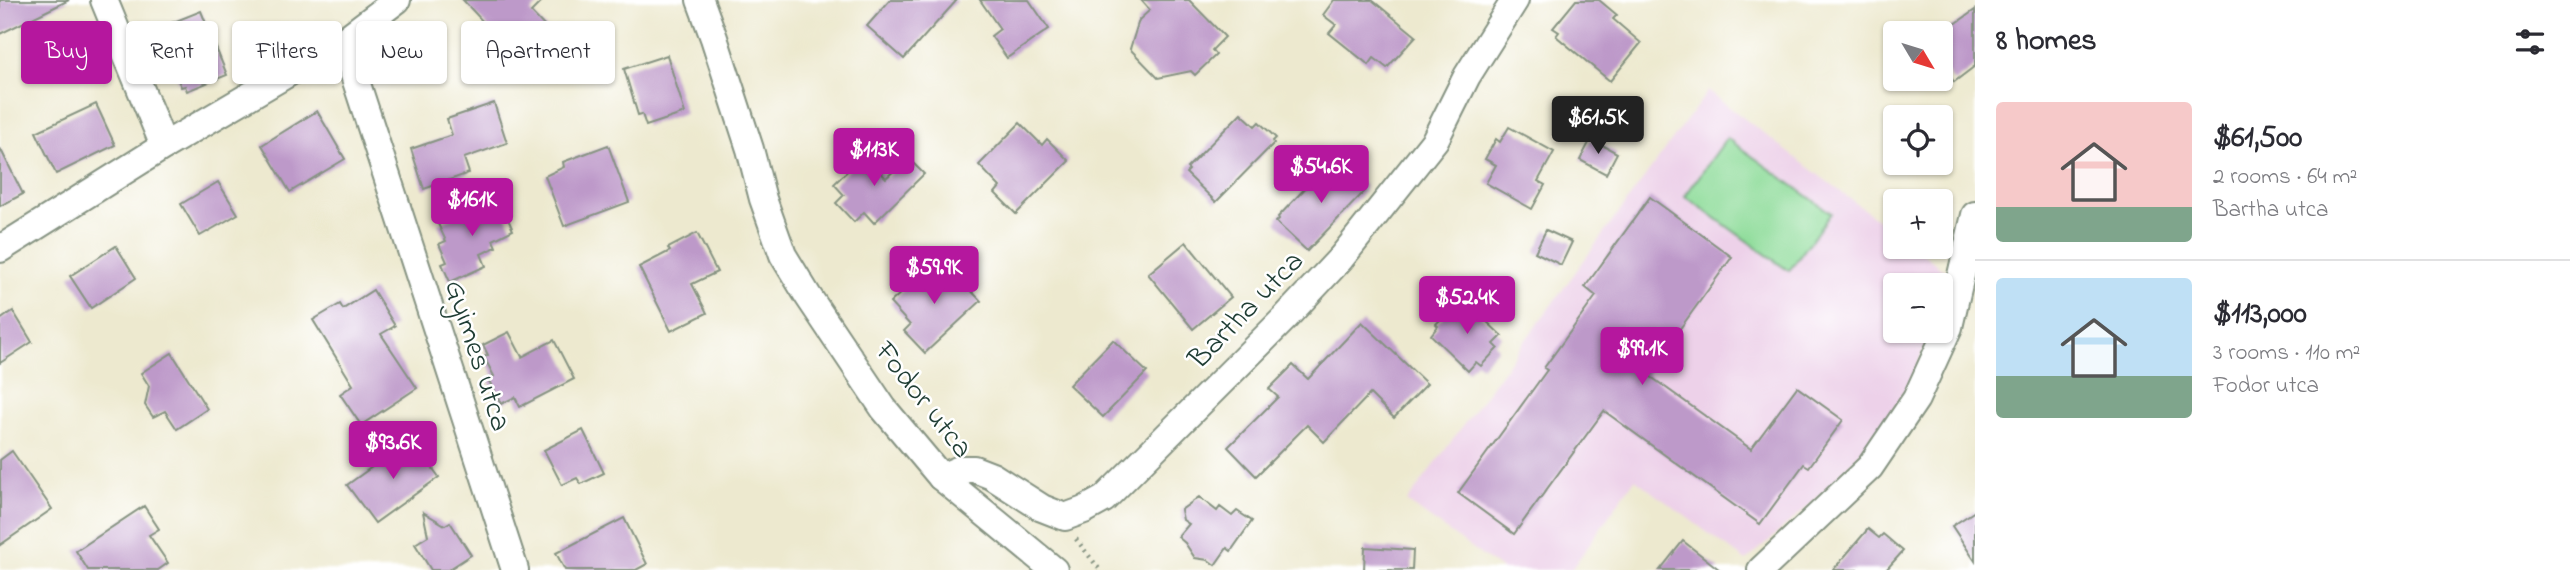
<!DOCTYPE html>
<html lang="en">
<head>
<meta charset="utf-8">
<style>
  :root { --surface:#fff; --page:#f7f7f7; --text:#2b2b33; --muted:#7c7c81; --line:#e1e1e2; --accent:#b5179e }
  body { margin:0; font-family:"Indie Flower",sans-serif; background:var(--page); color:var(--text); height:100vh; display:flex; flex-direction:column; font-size:26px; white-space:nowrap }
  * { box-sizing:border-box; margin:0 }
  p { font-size:23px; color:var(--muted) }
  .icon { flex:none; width:38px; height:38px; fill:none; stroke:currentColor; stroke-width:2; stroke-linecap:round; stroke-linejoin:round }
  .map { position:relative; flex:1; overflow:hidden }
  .sheet { display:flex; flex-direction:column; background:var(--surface); width:595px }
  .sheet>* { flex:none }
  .hud { position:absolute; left:21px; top:21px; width:665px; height:63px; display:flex; gap:14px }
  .needle { width:46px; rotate:128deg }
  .buttons { position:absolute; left:1883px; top:21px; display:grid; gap:14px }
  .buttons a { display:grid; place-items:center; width:70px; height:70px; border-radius:7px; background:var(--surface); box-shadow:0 2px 5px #0004; font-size:35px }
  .price { position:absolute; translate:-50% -60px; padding:0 16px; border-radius:7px; background:var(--accent); color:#fff; font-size:23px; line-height:46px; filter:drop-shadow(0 2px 4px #0008) }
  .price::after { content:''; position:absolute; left:50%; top:42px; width:21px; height:16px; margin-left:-10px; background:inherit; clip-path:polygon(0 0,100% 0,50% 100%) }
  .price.active { background:#222; color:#fff }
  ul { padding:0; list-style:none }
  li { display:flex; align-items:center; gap:21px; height:175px; padding:0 21px }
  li+li { border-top:2px solid var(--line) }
  li span { display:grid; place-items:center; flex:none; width:196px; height:140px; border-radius:7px; color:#555 }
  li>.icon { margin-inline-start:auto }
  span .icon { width:84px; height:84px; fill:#fffc; stroke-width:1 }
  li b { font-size:30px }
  h2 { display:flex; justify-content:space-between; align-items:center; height:84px; padding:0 21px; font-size:30px }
  .tag { padding:0 24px; border-radius:7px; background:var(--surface); box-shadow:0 2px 5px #0004; font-size:24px; line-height:63px }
  .tag.active { background:var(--accent); color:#fff }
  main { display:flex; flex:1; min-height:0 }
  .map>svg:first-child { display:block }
  .built { fill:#edd1e9 }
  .green { fill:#8edc9a; stroke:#568c67; stroke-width:2 }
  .building { fill:#bd99c9 }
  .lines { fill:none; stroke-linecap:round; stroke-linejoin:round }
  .minor-casing { stroke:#869382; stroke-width:30 }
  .path { stroke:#869382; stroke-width:4.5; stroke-dasharray:2 5; stroke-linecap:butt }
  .minor { stroke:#fff; stroke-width:26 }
  .labels { text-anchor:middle; stroke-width:5; stroke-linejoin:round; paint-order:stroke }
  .street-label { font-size:30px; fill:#1f3d34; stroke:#fff }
</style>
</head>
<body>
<main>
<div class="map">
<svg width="1975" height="570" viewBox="0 0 1975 570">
  <rect width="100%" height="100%" fill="#fff"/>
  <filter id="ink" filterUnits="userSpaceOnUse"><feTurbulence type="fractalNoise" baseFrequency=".0143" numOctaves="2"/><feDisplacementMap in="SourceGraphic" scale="14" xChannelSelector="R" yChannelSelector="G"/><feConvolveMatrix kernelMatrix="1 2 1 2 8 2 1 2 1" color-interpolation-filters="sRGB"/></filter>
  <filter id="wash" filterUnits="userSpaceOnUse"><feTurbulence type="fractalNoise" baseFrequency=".00686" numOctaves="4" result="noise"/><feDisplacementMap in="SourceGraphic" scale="28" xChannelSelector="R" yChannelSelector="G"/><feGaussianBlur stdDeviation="1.57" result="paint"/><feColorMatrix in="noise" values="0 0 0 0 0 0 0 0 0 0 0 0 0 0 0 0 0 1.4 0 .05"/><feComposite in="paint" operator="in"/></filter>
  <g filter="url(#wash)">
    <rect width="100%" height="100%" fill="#ede9cf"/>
    <polygon class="built" points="1708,91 1895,233 1895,247 1914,247 1948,273 1941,305 1941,285 1895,285 1895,331 1932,331 1910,381 1895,407 1861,452 1813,502 1746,561 1635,479 1571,570 1502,570 1407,502"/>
    <polygon class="green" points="1727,138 1831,213 1789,271 1685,196"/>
    <g id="blocks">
      <g class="building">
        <polygon points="0,0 69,0 0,34"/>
        <polygon points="463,0 543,0 531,12 562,45 526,78 492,42 497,37"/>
        <polygon points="890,0 957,0 904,59 867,26"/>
        <polygon points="980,0 1029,0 1049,29 1007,58 991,36 1000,29"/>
        <polygon points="1141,0 1189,0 1225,37 1212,50 1216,55 1195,75 1191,71 1158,78 1130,49 1139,20 1150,10"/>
        <polygon points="1334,0 1372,0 1416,36 1387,68 1374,58 1369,65 1329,33 1336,25 1323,15"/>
        <polygon points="1576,0 1599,0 1617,15 1613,19 1641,43 1610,81 1556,36 1559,32 1553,28"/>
        <polygon points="1975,10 1975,66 1954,82 1941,63 1941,34"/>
        <polygon points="201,11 227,75 187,91 185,86 181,87 159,34 164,32 161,27"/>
        <polygon points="667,55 685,113 646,126 642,114 638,115 624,69"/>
        <polygon points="494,103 507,143 464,158 469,173 424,189 411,149 452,135 447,119"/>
        <polygon points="96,104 115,145 56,174 36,132"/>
        <polygon points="317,111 345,159 290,192 262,145"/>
        <polygon points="1241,113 1255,126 1259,122 1276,138 1273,141 1274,143 1216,202 1186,173 1189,170 1187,168"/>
        <polygon points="1020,123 1042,145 1047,139 1069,161 1016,214 995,193 1000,187 979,165"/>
        <polygon points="1509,127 1554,152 1538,181 1545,185 1532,209 1486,183 1496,165 1485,159 1496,139 1500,142"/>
        <polygon points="1591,139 1617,153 1606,174 1580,160"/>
        <polygon points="608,145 629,202 564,226 545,176 564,167 563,162"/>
        <polygon points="0,148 23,194 0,206"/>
        <polygon points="864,155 886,178 908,158 924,174 874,223 864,212 854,222 836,203 844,195 834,184"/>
        <polygon points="1331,161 1346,175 1350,171 1366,187 1363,190 1365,191 1307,251 1276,222 1279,219 1278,217"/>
        <polygon points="218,182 238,214 200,236 181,204"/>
        <polygon points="498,197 513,230 493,240 496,247 481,254 486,266 450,282 442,264 447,262 439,244 446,241 438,224"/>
        <polygon points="1650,197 1732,257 1647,374 1751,449 1797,387 1843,420 1809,467 1804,464 1760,524 1604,411 1514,534 1458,493 1547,370 1544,368 1596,296 1585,287"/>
        <polygon points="1546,230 1572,242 1561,265 1535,252"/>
        <polygon points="697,233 717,272 692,284 707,313 671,331 639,267 670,251 668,248"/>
        <polygon points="1186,242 1231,297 1193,329 1148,274"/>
        <polygon points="116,246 136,278 91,308 70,276"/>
        <polygon points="933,263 953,284 959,278 981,301 925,353 904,331 910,325 890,303"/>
        <polygon points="373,290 395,326 381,334 417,388 361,425 340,394 353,385 313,320 340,304 343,309"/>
        <polygon points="1464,300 1502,336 1494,344 1498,348 1481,366 1476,362 1468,371 1431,335 1438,326 1436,324 1453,307 1456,309"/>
        <polygon points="13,311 32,342 0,363 0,320"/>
        <polygon points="1362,322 1427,384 1394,418 1370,394 1324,442 1307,425 1256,476 1228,447 1278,397 1269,389 1293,365 1308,379"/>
        <polygon points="509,332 522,357 554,340 574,379 520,407 515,397 501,404 488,379 494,376 484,357 488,355 483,345"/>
        <polygon points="1113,340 1147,372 1103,417 1069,385"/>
        <polygon points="172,353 207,409 177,429 165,411 153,417 145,405 149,386 141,373"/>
        <polygon points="583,430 604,473 581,484 577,478 562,485 544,450"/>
        <polygon points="411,439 439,477 375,523 347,485"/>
        <polygon points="12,451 52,509 0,545 0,460"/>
        <polygon points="1199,497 1217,511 1220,507 1232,516 1237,511 1252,521 1231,551 1227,548 1215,565 1208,560 1195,558 1185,543 1178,537 1189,524 1183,520 1181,510"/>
        <polygon points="144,506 159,529 149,535 168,563 158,570 88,570 76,551"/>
        <polygon points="1975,511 1975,561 1952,526"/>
        <polygon points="423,512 445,525 450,522 471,555 448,570 431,570 415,544 428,536"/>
        <polygon points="624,518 647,564 636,570 565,570 556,553"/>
        <polygon points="1868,529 1879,538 1883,534 1903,551 1886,570 1833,570"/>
        <polygon points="1683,541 1720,570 1660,570"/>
        <polygon points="1365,547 1413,550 1412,570 1364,570"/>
      </g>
    </g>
  </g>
  <g filter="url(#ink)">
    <use href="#blocks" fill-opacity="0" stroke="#869382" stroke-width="2"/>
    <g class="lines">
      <g class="minor-casing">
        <g id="minor">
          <polyline points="104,0 164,146"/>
          <polyline points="700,0 714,38 750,149 763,199 783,255 808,296 884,409 941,477 1054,570"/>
          <polyline points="343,41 515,570"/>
          <polyline points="0,249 164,146 343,41 397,0"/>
          <polyline points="941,477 960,469 974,469 992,476 1042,508 1065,517 1084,510 1104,499 1284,319 1341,258 1435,140 1467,76 1515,0"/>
          <polyline points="1761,570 1870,467 1916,399 1949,327 1975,215"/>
        </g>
      </g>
      <polyline class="path" points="1076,539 1100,570"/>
      <use href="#minor" class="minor"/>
    </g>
  </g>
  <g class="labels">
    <g class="street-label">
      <text transform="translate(1245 309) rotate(-46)" y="10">Bartha utca</text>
      <text transform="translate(479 355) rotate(72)" y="10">Gyimes utca</text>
      <text transform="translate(925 399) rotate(52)" y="10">Fodor utca</text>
    </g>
  </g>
</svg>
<div class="buttons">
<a><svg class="needle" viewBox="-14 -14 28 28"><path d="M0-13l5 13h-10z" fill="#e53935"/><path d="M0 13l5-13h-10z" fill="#7c7c81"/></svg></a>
<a><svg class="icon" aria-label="locate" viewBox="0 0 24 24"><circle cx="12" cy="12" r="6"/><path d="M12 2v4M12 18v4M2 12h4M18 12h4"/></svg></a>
<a>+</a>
<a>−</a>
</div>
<b class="price active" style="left:1598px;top:156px">$61.5K</b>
<b class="price" style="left:874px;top:188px">$113K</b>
<b class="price" style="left:1321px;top:205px">$54.6K</b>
<b class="price" style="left:472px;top:238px">$161K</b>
<b class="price" style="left:934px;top:306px">$59.9K</b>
<b class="price" style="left:1467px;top:336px">$52.4K</b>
<b class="price" style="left:1642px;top:387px">$99.1K</b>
<b class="price" style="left:393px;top:481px">$93.6K</b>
<div class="hud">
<a class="tag active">Buy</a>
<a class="tag">Rent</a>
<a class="tag">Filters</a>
<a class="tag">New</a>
<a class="tag">Apartment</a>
</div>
</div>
<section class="sheet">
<h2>8 homes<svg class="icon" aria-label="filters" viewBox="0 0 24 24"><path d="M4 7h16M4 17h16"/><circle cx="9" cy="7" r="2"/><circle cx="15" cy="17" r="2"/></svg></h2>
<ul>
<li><span style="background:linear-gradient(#f6c9c9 75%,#7fa58c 0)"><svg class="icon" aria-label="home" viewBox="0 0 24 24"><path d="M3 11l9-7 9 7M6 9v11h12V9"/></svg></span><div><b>$61,500</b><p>2 rooms · 64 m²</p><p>Bartha utca</p></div></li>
<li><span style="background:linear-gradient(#bfe0f5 70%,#7fa58c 0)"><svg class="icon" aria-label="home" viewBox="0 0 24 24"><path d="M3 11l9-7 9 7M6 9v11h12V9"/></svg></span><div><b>$113,000</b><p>3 rooms · 110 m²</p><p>Fodor utca</p></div></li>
</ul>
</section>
</main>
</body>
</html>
